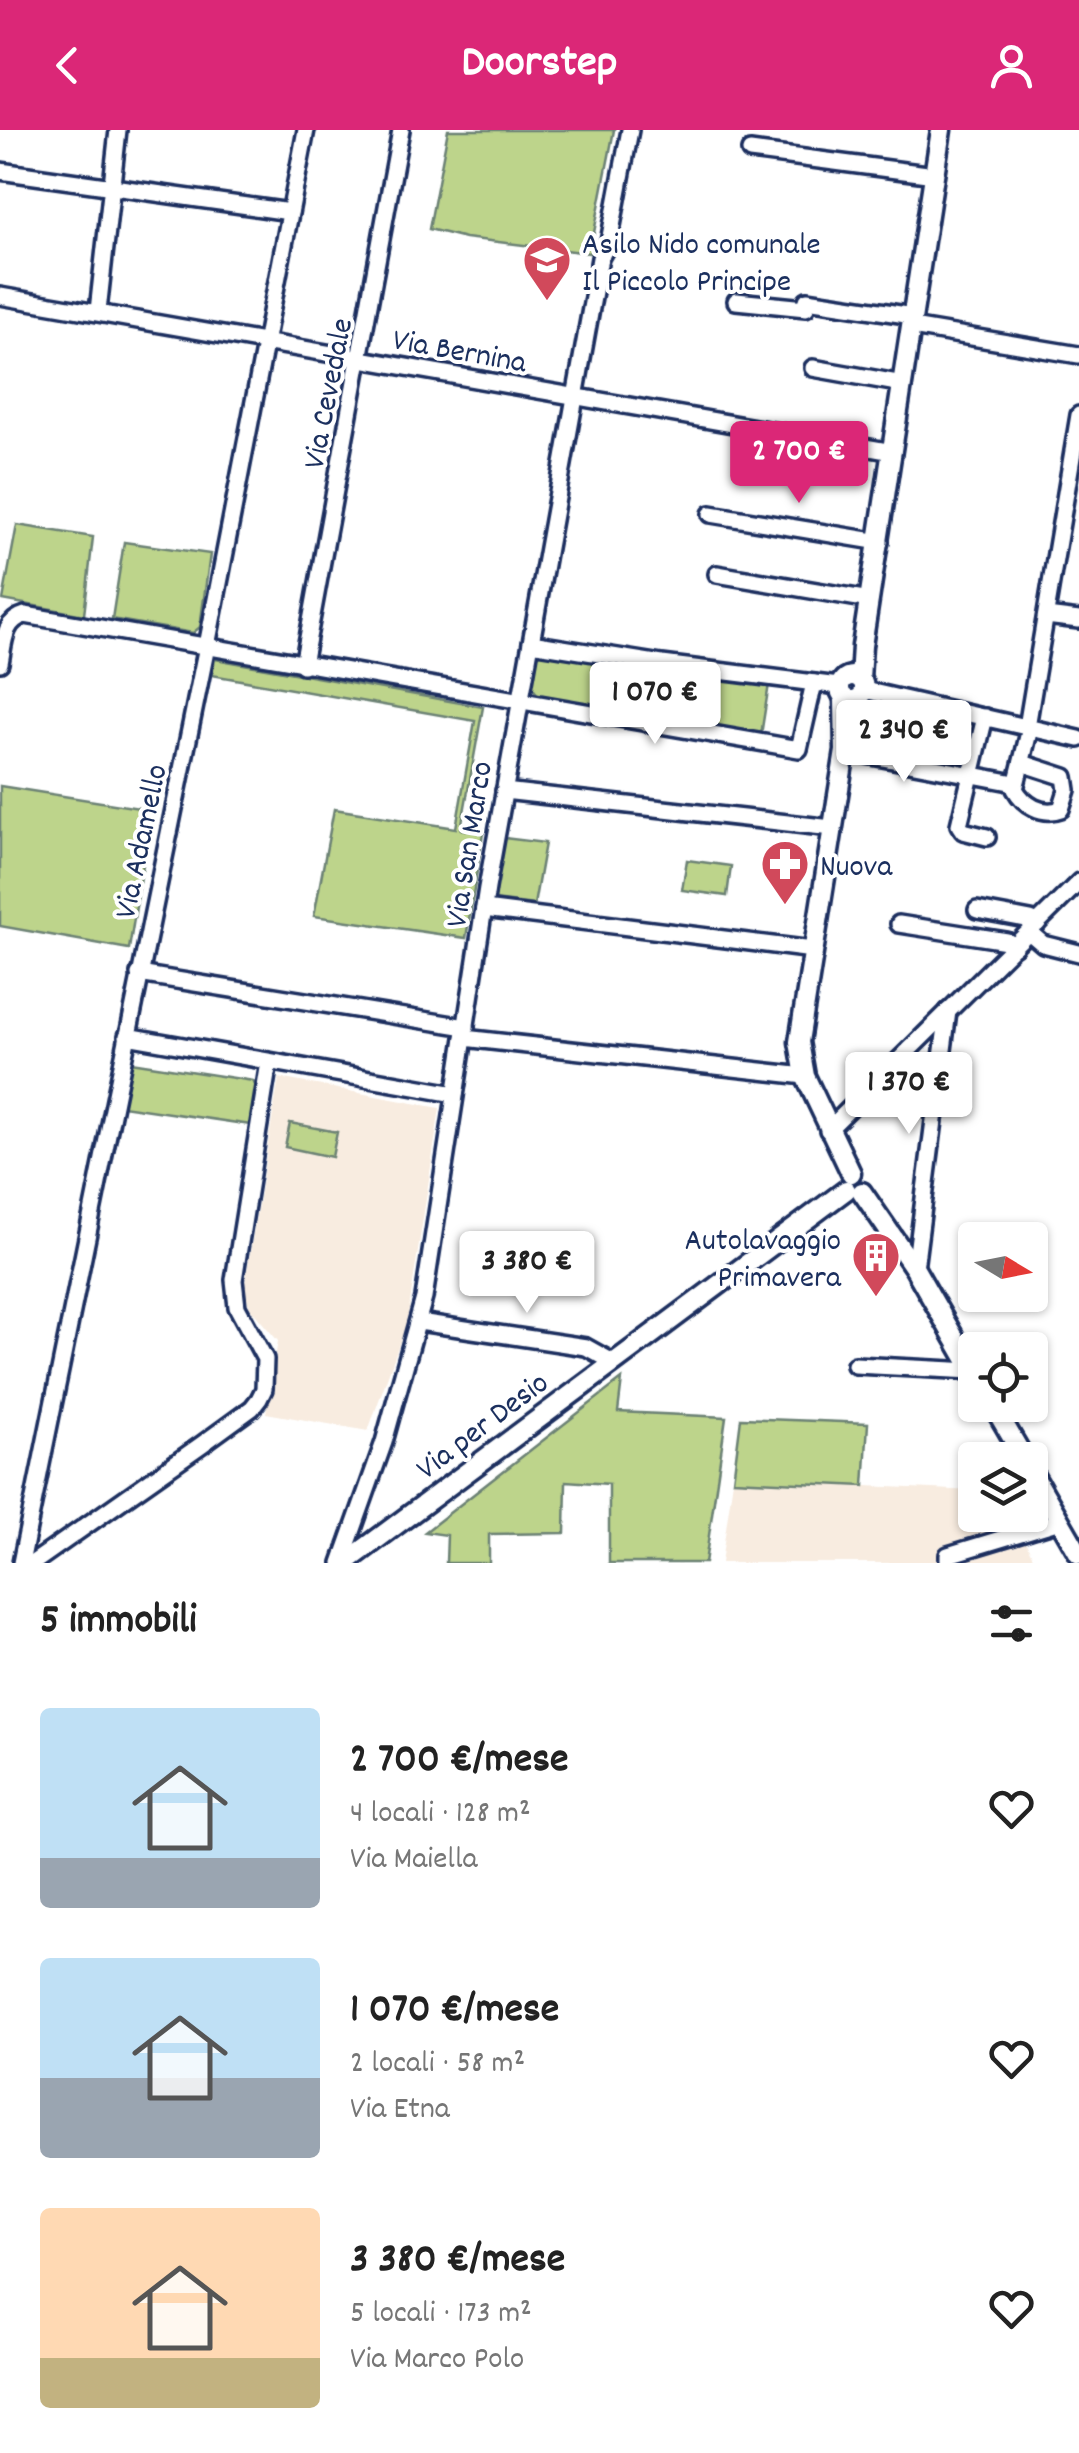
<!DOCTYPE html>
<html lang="it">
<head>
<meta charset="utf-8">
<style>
  :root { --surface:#fff; --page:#f6f6f6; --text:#222; --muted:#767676; --accent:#db2777 }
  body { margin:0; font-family:Dekko,sans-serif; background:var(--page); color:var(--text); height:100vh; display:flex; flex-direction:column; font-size:38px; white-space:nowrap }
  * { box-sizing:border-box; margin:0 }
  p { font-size:32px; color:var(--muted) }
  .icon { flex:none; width:55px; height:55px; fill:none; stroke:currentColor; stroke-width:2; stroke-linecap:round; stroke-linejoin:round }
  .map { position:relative; height:1433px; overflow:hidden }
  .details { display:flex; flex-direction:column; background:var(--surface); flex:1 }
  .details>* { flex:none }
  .needle { width:65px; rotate:100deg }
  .fabs { position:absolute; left:958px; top:1092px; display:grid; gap:20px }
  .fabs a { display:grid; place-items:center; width:90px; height:90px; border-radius:10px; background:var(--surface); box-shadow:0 2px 8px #0004; font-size:50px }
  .price { position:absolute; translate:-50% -85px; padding:0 22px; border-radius:10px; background:#fff; color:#222; font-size:32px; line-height:65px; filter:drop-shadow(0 2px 5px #0008) }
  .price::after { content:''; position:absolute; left:50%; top:60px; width:30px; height:22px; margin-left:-15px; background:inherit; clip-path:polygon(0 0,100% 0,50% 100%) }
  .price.active { background:var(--accent); color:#fff }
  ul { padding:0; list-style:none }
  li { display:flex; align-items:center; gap:30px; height:250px; padding:0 40px }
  li span { display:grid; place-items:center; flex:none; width:280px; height:200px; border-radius:10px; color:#555 }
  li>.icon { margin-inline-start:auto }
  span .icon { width:120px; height:120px; fill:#fffc; stroke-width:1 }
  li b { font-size:42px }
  h2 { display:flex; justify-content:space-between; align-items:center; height:120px; padding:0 40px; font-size:42px }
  header { display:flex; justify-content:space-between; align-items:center; height:130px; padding:0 40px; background:var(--accent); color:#fff; font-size:45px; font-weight:700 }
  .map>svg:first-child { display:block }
  .built { fill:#f8ece0 }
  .green { fill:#bdd48b; stroke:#6c8274; stroke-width:2.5 }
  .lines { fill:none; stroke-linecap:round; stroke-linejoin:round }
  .minor-casing { stroke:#1b2f5e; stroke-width:22 }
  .tertiary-casing { stroke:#1b2f5e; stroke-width:25 }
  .minor { stroke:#fff; stroke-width:15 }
  .tertiary { stroke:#fff; stroke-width:18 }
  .labels { text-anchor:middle; stroke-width:8; stroke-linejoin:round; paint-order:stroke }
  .poi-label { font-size:32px; fill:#1b2f5e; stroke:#fff; text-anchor:start }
  .street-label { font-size:32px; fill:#1b2f5e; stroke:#fff }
</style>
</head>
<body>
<header><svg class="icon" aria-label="back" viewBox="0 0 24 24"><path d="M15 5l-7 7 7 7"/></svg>Doorstep<svg class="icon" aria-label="person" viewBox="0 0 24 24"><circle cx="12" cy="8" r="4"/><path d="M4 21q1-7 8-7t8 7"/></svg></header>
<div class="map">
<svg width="1079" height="1433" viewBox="0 0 1079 1433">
  <rect width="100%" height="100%" fill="#fff"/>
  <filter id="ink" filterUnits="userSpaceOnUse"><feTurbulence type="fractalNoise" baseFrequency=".01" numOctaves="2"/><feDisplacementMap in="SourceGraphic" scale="20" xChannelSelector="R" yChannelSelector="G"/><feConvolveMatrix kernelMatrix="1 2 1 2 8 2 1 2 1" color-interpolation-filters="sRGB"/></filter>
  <g filter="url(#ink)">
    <g class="built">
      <polygon points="279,948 440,978 407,1192 368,1301 266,1283 278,1211 250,1178 244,1159"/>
      <polygon points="733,1350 975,1361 975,1385 1012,1385 1036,1433 721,1433"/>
    </g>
    <g class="green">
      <polygon points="448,0 614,0 590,123 465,108 429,99"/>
      <polygon points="17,395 93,407 84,485 3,470"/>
      <polygon points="124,412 210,424 200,497 193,503 112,489"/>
      <polygon points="542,523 769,554 761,605 538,565 532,557 536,527"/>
      <polygon points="215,529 483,577 461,699 483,703 466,808 314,786 334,679 456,698 475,591 212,545"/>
      <polygon points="0,656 152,680 129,819 0,796"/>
      <polygon points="504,708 545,713 534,775 494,770"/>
      <polygon points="687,730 731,736 727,766 682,760"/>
      <polygon points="131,932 253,951 257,959 251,995 122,976"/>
      <polygon points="290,993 337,1002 332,1027 285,1017"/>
      <polygon points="622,1249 618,1282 726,1287 705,1433 609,1433 609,1354 566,1351 565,1403 489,1404 489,1433 446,1433 447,1405 425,1402"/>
      <polygon points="741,1288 868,1293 864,1356 733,1350"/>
    </g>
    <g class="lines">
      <g class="minor-casing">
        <g id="minor">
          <polyline points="750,21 935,45"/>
          <polyline points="0,41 290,82"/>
          <polyline points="0,166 893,322"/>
          <polyline points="736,171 806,178 807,170 913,186"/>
          <polyline points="98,181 118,0"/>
          <polyline points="912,197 1079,225"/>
          <polyline points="813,238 903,254"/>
          <polyline points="711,384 880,412"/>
          <polyline points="717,444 870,470"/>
          <polyline points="1046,486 1079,490"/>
          <polyline points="531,513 662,534 839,556"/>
          <path d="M0,533C4,513 3,491 25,485L799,619L814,553"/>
          <polyline points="303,535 401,0"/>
          <polyline points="864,560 1079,609"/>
          <polyline points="985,587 959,695 963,701 987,707"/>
          <polyline points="1027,597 1079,285"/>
          <polyline points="845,621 1015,653"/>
          <path d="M1022,633L1065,647L1067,660L1061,679C1042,686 1024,675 1015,659L1030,598"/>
          <polyline points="504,661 832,698"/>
          <polyline points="484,779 813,820"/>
          <polyline points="977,780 1031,790 1037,794"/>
          <polyline points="899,794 1007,811 1015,816"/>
          <polyline points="1029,802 1043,814 1079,823"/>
          <polyline points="139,844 466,897"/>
          <polyline points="127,906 455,964"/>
          <polyline points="464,908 805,946"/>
          <polyline points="828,1000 1079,752"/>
          <polyline points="915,1139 948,881"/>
          <polyline points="419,1192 586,1217 613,1232"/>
          <polyline points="855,1235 973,1241"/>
          <polyline points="21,1433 207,516 306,0"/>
          <polyline points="33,1433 201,1315 252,1278 259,1269 264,1259 265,1229 237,1177 234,1150 269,932"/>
          <polyline points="341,1433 384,1312 424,1168 487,758 600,128 609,112 630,0"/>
          <polyline points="948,1433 948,1425 1060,1391"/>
        </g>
      </g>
      <g class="tertiary-casing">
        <g id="tertiary">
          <circle cx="852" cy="558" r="12"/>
          <polyline points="860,549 862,516 941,0"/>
          <polyline points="844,569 845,621 799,912 805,946 851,1043"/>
          <polyline points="862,1062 915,1139 975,1244"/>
          <polyline points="993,1275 1025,1330"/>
          <polyline points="1030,1339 1079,1424"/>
          <polyline points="345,1433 846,1060"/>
        </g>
      </g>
      <use href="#minor" class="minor"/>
      <use href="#tertiary" class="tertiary"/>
    </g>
  </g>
  <defs>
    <g id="school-pin" transform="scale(2.5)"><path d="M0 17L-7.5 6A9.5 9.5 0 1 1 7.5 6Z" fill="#d1495b" stroke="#fff"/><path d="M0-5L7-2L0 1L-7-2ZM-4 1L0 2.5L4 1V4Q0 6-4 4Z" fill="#fff"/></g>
    <g id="pharmacy-pin" transform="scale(2.5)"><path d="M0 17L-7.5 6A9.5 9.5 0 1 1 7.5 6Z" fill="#d1495b" stroke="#fff"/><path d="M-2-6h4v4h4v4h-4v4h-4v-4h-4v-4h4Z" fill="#fff"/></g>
    <g id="building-pin" transform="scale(2.5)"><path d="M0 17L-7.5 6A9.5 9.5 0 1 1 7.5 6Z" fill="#d1495b" stroke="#fff"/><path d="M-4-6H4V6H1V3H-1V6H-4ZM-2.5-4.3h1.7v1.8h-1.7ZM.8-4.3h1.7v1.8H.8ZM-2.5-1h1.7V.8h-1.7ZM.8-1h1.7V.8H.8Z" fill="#fff"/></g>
  </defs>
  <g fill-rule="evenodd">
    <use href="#school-pin" x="547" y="130"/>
    <use href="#pharmacy-pin" x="785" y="734"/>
    <use href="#building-pin" x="876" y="1126"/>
  </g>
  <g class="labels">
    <g class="poi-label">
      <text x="582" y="123">Asilo Nido comunale<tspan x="582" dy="37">Il Piccolo Principe</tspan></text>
      <text x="820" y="745">Nuova</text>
      <text x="841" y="1119" text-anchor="end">Autolavaggio<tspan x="841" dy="37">Primavera</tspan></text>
    </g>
    <g class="street-label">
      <text transform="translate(460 219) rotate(10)" y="11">Via Bernina</text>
      <text transform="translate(326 263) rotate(-79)" y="11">Via Cevedale</text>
      <text transform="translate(139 711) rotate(-78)" y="11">Via Adamello</text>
      <text transform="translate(467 714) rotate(-81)" y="11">Via San Marco</text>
      <text transform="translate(481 1294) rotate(-37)" y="11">Via per Desio</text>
    </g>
  </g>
</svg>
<div class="fabs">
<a><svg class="needle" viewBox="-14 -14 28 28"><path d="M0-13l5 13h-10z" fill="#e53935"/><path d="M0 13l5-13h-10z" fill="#767676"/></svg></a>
<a><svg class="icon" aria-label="locate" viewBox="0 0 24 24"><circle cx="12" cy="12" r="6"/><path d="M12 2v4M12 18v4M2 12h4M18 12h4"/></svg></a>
<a><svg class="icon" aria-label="layers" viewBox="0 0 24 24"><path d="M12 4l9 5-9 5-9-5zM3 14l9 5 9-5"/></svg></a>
</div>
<b class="price active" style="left:799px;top:376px">2 700 €</b>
<b class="price" style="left:655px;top:617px">1 070 €</b>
<b class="price" style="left:904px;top:655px">2 340 €</b>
<b class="price" style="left:909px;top:1007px">1 370 €</b>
<b class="price" style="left:527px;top:1186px">3 380 €</b>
</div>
<section class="details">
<h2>5 immobili<svg class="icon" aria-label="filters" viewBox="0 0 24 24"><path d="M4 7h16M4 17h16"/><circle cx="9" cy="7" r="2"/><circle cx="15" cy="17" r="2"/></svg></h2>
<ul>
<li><span style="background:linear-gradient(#bfe0f5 75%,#9aa5b1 0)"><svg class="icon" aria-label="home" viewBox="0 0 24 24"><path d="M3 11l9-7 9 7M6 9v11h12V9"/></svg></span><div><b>2 700 €/mese</b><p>4 locali · 128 m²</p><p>Via Maiella</p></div><svg class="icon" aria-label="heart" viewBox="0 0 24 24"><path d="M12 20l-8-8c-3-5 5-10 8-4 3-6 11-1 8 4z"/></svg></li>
<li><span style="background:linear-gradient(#bfe0f5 60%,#9aa5b1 0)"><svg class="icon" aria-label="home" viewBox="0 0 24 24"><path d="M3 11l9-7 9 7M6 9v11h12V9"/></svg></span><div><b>1 070 €/mese</b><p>2 locali · 58 m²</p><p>Via Etna</p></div><svg class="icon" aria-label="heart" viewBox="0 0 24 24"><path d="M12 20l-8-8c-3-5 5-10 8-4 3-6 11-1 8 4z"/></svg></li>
<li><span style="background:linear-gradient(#ffd9b3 75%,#c2b280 0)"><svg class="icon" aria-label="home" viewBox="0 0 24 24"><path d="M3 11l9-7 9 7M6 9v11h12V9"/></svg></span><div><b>3 380 €/mese</b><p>5 locali · 173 m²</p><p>Via Marco Polo</p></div><svg class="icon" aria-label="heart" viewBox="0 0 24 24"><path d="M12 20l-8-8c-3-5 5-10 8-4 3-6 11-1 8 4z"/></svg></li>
</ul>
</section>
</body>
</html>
